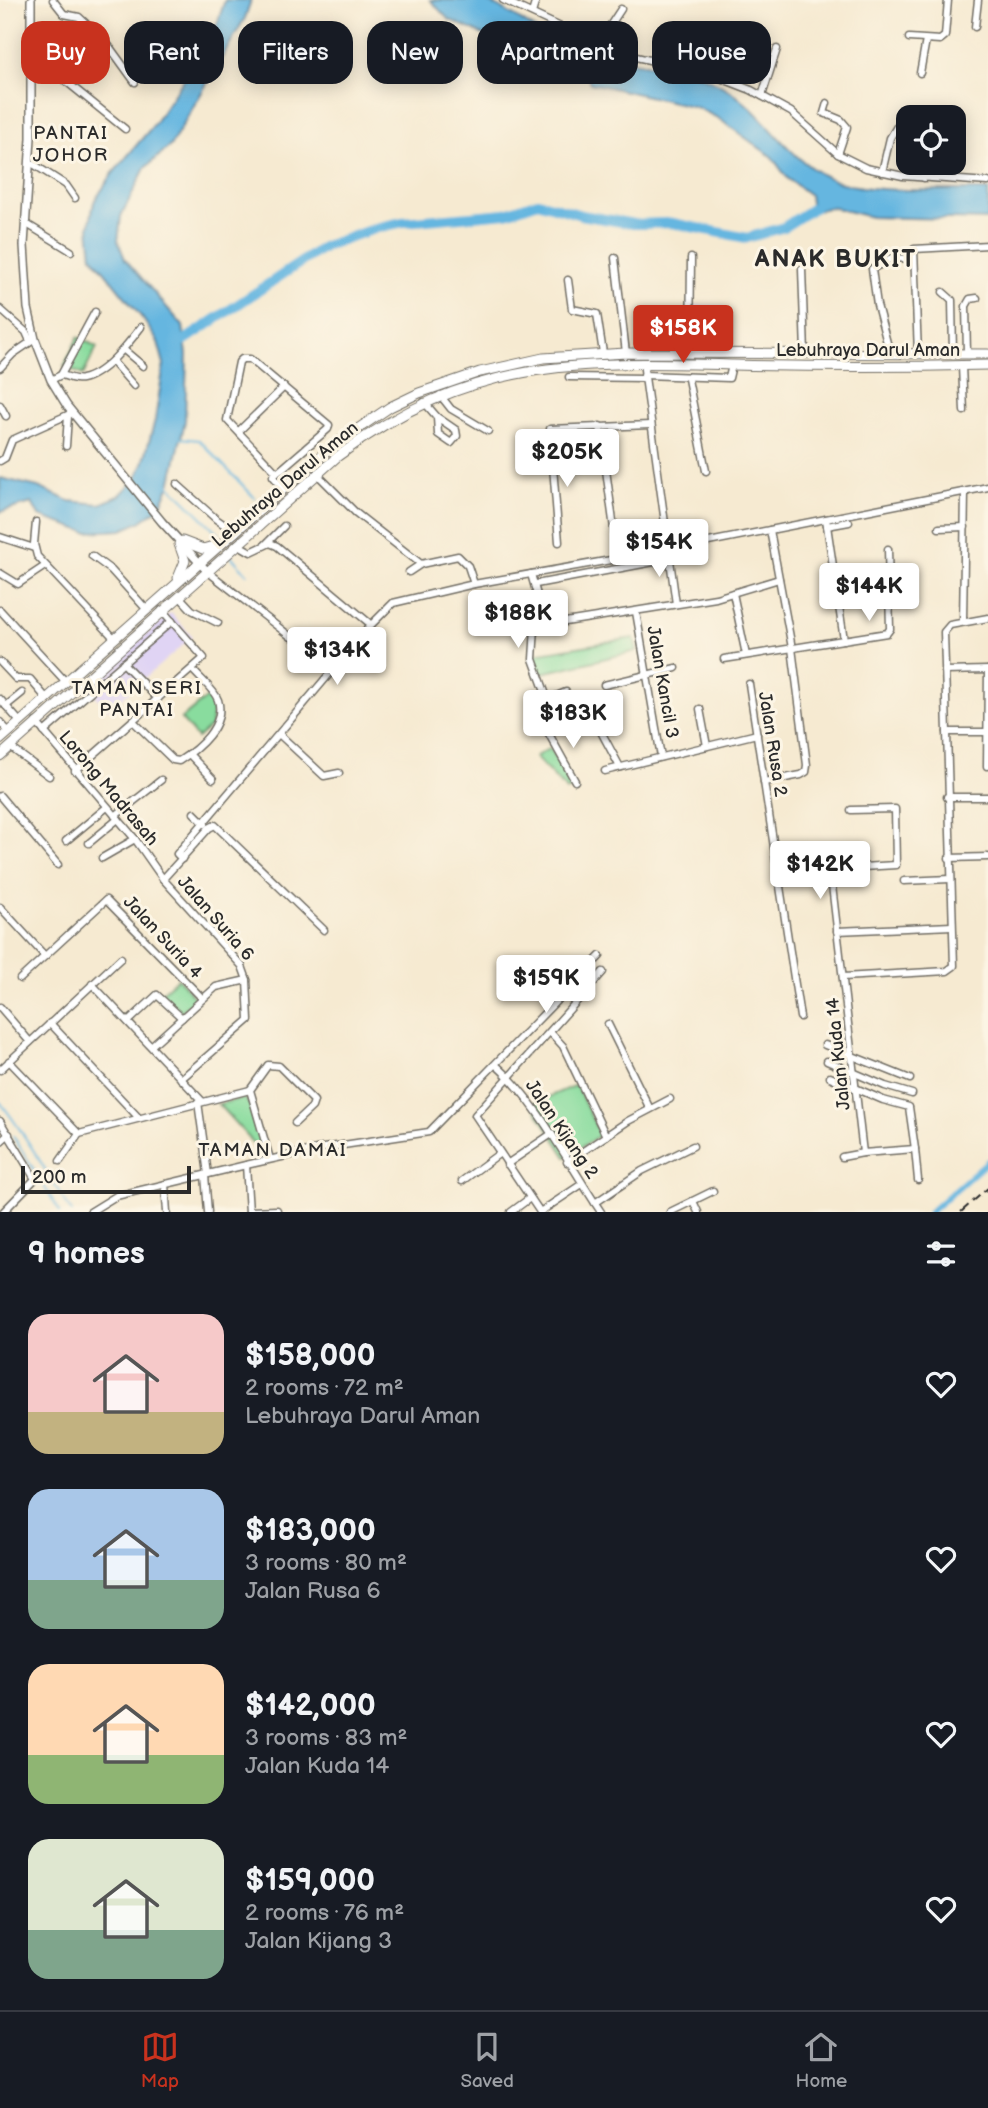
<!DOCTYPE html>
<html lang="en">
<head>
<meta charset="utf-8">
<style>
  :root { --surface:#171b24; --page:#20242c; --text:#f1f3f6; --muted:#9ea1a6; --line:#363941; --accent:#c8321e }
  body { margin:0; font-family:"Balsamiq Sans",sans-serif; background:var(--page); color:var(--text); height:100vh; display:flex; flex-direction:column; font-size:26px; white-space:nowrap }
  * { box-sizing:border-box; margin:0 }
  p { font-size:23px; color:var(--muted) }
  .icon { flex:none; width:38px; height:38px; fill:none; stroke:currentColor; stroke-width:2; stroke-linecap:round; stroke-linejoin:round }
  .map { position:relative; height:1212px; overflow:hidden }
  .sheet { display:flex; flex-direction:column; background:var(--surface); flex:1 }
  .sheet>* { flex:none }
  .top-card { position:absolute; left:21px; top:21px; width:947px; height:63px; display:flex; gap:14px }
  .tools { position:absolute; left:896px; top:105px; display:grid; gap:14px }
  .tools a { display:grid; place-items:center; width:70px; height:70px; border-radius:14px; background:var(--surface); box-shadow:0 4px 18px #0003; font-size:35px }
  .scale { position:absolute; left:21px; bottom:18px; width:170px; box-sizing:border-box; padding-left:7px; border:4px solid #2b2b2b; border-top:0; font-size:19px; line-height:24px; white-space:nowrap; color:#2b2b2b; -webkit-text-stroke:5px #fcf5e5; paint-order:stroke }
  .price { position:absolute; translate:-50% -60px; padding:0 16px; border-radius:7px; background:#fff; color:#222; font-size:23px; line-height:46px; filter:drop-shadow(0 2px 4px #0008) }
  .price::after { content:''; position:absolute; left:50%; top:42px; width:21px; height:16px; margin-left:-10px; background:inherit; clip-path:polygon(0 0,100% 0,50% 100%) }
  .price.selected { background:var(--accent); color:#fff }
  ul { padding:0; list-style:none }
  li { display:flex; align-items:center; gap:21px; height:175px; padding:0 28px }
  li span { display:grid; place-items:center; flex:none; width:196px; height:140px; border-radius:21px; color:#555 }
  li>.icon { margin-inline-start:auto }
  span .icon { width:84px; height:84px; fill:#fffc; stroke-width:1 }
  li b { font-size:30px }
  h2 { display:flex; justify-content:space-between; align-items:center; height:84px; padding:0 28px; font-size:30px }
  .pill { padding:0 24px; border-radius:21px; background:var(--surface); box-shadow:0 4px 18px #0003; font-size:24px; line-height:63px }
  .pill.selected { background:var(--accent); color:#fff }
  .dock { display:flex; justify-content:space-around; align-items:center; height:98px; border-top:2px solid var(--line); background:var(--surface); font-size:19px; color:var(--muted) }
  .dock a { display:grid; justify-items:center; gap:4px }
  .dock .selected { color:var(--accent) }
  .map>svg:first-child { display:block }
  .built { fill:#e0d4f4 }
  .green { fill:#89dc9e; stroke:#5a8464; stroke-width:2 }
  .water { fill:#65b6e0; stroke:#487086; stroke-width:2 }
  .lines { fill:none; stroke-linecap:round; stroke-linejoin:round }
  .stream { stroke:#65b6e0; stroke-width:2 }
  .canal { stroke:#65b6e0; stroke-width:6 }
  .river { stroke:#65b6e0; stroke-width:10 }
  .minor-casing { stroke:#726e65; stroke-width:9 }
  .major-casing { stroke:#726e65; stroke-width:10 }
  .highway-casing { stroke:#726e65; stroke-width:11 }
  .minor { stroke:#fff; stroke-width:6 }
  .major { stroke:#fff; stroke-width:7 }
  .highway { stroke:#fff; stroke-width:9 }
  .rail { stroke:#2b2b2b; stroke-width:2; stroke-dasharray:10 5; stroke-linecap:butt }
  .labels { text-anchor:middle; stroke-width:6; stroke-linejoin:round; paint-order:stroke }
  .street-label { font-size:18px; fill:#2b2b2b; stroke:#fcf5e5 }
  .neighbourhood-label { font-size:19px; letter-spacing:2px; fill:#2b2b2b; stroke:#fcf5e5 }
  .district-label { font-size:24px; font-weight:bold; letter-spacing:2px; fill:#2b2b2b; stroke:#fcf5e5 }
</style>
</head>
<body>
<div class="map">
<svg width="988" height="1212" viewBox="0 0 988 1212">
  <rect width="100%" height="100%" fill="#fcf5e5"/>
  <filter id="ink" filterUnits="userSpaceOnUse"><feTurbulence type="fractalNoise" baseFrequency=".0143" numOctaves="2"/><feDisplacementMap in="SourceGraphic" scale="14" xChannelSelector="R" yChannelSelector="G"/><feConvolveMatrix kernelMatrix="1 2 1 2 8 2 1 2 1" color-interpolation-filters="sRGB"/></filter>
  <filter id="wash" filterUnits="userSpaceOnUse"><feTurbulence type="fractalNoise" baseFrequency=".00686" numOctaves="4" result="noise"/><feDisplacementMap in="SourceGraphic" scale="28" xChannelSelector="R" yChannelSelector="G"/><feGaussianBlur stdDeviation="1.57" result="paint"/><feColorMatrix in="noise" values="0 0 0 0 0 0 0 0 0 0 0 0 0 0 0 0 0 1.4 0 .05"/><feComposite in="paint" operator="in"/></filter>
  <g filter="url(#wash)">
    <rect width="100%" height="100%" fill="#f6ead1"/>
    <g class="built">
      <polygon points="692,305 724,306 723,334 692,334"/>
      <polygon points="171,613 192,637 108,710 87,686"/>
    </g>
    <g class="green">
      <polygon points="78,337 97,347 83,375 64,366"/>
      <polygon points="634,638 637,651 538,674 534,654"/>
      <polygon points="208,697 213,703 211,726 197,738 181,719"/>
      <polygon points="550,748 572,788 567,791 535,757"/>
      <polygon points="178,978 196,999 178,1014 161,993"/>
      <polygon points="576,1085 600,1135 566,1157 532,1104"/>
      <polygon points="244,1098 251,1106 262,1147 258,1148 218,1104"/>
    </g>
    <g class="water">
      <polygon points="225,0 251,0 245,18 171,145 145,168 121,216 118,241 125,259 183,326 187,354 185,421 170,485 159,508 140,522 122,530 86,532 39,516 32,503 0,512 0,478 38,487 69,501 100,504 119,496 136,479 143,464 155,420 164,364 158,342 143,319 92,256 89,228 94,202 113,173 152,127 213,36"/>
      <path d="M430,0C445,0 469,0 483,0C516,12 543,40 577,51C628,68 684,59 730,91C769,117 792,167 839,182C875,194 948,189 988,190V220L871,217L831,207L819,210L811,203L810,195L788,179L772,157L718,118L696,107L590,83L585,70L576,67L567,73L448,19Z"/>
    </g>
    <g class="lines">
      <g class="stream">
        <polyline points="179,438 199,440 255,498"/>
        <polyline points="168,484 219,534"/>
        <polyline points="231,556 247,574"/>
        <path d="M0,1102C28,1137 47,1175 72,1212"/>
        <polyline points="13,1136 60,1212"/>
      </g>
      <polyline class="canal" points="930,1212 988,1161"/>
      <polyline class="river" points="172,341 185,340 325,246 376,228 403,222 506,213 538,202 581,215 634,224 672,223 747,238 784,227 815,207 824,196"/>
    </g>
  </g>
  <g filter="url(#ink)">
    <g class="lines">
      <g class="minor-casing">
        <g id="minor">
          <polyline points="53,0 64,14 79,17 106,42 135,82"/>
          <polyline points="503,0 614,52 707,73 751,90 791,112 838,154 866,168 903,176 988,182"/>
          <polyline points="532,13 536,0"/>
          <polyline points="975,27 978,0"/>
          <polyline points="909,38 940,40 945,36 948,0"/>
          <polyline points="598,44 621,9"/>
          <polyline points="31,53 125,129"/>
          <polyline points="920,73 926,40"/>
          <polyline points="762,96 777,49"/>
          <polyline points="827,103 824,113 841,120 847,127 838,154"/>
          <polyline points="30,162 66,185 75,198"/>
          <polyline points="921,163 924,178"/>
          <polyline points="882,172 890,138 899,123"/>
          <polyline points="25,223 71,251"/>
          <polyline points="615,258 626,353"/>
          <polyline points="802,269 805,353"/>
          <polyline points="568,280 572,309 597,314 603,353"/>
          <polyline points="943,292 952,300 953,354"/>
          <polyline points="0,309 26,332 30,341"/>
          <polyline points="690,332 722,333"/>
          <polyline points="658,336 690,337"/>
          <polyline points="124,350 143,366"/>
          <polyline points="690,352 691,258"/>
          <polyline points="890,354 877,305 872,269 892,258 912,259"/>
          <polyline points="918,354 914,249 988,245"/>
          <polyline points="967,354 966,306 970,299 977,298"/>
          <polyline points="112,361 134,386"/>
          <polyline points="643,362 676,604"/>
          <polyline points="962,366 964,411"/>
          <polyline points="0,368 13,354 35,339"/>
          <polyline points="61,375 95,312"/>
          <polyline points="644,375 729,378 732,365"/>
          <polyline points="569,377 644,378"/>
          <polyline points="688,379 706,471"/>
          <path d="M51,380L61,375C67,376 76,381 82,379C104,375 128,344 141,327"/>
          <polyline points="440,395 451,409 488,431"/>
          <polyline points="424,402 437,417 456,430 457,436 451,443 438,434 437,417"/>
          <polyline points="0,405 6,416"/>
          <polyline points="600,426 618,558"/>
          <polyline points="239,431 284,387"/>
          <polyline points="66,446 68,416"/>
          <polyline points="0,461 5,458 12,440 72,413"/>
          <polyline points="277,473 227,420 239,362 242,359 250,359 329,425 328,429 277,473 273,476 284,489"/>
          <polyline points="317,474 356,513 421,564"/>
          <polyline points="177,484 216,519 236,533"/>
          <polyline points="826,519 844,640"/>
          <polyline points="36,522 34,544 37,556 115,639"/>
          <polyline points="827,526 849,522"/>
          <polyline points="939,528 965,527"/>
          <polyline points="0,537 34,548"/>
          <polyline points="559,542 550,429 650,425"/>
          <polyline points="237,544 251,552 270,543 277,546 368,622"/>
          <polyline points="266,544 284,526"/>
          <polyline points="92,556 111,570 147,610"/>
          <polyline points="207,571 291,637"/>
          <polyline points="409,572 421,564 458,556 468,566 474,584"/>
          <polyline points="0,573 18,584 45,566"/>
          <polyline points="531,574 537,595 533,659 553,714"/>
          <polyline points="536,584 670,559"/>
          <polyline points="733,593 746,655"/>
          <polyline points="179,596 192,610 218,623"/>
          <polyline points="0,610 66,682"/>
          <polyline points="636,612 661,757"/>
          <polyline points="963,622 965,492"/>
          <polyline points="534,627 716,598 779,579"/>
          <polyline points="724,659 887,633 890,629 888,549"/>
          <polyline points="0,662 16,679 30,679 47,699"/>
          <polyline points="123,663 158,699"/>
          <polyline points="945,671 988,670"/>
          <polyline points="749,684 800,1017"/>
          <polyline points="604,685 676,668"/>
          <polyline points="0,699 20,722"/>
          <polyline points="547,700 566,692"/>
          <polyline points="6,706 22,693"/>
          <polyline points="700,709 707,746"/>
          <path d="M133,721L173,760L179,761C198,749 226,726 218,700C214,689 200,679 193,670"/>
          <polyline points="0,722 9,732"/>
          <polyline points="36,722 135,839 163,879 242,966 247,980 249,1020 181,1079"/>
          <polyline points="44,732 172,621"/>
          <polyline points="947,732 988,732"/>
          <polyline points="280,735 324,776 339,773"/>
          <polyline points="10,747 49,776"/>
          <polyline points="189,754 213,779"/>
          <polyline points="987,766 988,670"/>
          <polyline points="75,771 204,658 162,610"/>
          <polyline points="605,771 757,734"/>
          <path d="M575,781L544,725L545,719C556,712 578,705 590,711L620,767"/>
          <polyline points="764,782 801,775 806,772 807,765 792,648 770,530"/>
          <polyline points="0,796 58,865"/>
          <polyline points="947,797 988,797"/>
          <polyline points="194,813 205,824"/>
          <polyline points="115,816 161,780"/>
          <polyline points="66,841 107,807"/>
          <polyline points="89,843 118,819"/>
          <polyline points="102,858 135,839"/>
          <polyline points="949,858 988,857"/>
          <polyline points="182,859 177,854 369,627 393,603 474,584 668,550 988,487"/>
          <polyline points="830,868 863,1153 915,1149 918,1180"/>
          <polyline points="778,872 896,865 895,809 851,810"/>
          <polyline points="163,879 209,828 215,825 324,930"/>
          <polyline points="904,881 950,879"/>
          <polyline points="0,907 45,956"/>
          <polyline points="837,931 952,926"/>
          <polyline points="843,977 947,971 954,966 944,632 950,625 988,618"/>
          <polyline points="20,979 106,900 202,998"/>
          <polyline points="92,984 202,1101"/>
          <polyline points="0,1007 30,1042"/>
          <polyline points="128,1022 157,995 182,1018"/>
          <polyline points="50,1023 138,1117"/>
          <polyline points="608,1024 650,1109"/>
          <polyline points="550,1032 563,1046 606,1136"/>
          <polyline points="825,1045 910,1079"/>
          <polyline points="151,1046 216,987 247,980"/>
          <polyline points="9,1061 79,1134"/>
          <polyline points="827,1061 885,1086 912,1094"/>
          <path d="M496,1065C537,1101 570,1166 601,1212"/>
          <polyline points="0,1070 121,958"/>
          <polyline points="830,1077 883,1100 909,1107 915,1149"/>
          <polyline points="198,1102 208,1174"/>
          <polyline points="0,1121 35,1179 3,1212"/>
          <polyline points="0,1142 9,1134"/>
          <polyline points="842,1157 863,1153"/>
          <polyline points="270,1159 250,1090 268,1065 279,1066 314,1101 312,1107 295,1123"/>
          <polyline points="60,1161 79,1134 250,1090"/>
          <polyline points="567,1162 628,1121 670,1099"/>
          <polyline points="507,1164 550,1135"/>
          <polyline points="246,1165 249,1212"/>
          <polyline points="205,1175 208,1212"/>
          <polyline points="462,1181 500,1153"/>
          <polyline points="165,1184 167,1212"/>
          <polyline points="693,1201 698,1212"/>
          <polyline points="595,1203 642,1171 693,1146"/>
          <polyline points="249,1211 277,1210"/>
          <polyline points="90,1212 116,1196 246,1165 317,1149 429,1132 600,956"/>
          <polyline points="511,1212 530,1198"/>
          <polyline points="540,1212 475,1115 603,972"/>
          <polyline points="540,1212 582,1184"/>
          <polyline points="670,1212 713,1191"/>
        </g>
      </g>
      <g class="major-casing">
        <polyline id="major" points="31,0 31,138 24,245 28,308 35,339 51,380 67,406 162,522 207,571"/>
      </g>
      <g class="highway-casing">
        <g id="highway">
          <polyline points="182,541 203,549 220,544"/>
          <polyline points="178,578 185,561 179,544"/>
          <polyline points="0,740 331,447 390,407 419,393 480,372 543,358 626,353 988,354"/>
          <path d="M0,756L338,456C470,358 576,361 733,365C817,367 903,367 988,365"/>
        </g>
      </g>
      <use href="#minor" class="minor"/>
      <use href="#major" class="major"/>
      <use href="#highway" class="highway"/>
      <polyline class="rail" points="961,1212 988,1188"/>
    </g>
  </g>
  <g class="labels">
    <g class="street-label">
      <text x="868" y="356">Lebuhraya Darul Aman</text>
      <text transform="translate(285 484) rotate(-40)" y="6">Lebuhraya Darul Aman</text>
      <text transform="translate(663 682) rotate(80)" y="6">Jalan Kancil 3</text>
      <text transform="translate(773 744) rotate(81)" y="6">Jalan Rusa 2</text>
      <text transform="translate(109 788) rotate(50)" y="6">Lorong Madrasah</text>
      <text transform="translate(216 918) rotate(49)" y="6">Jalan Suria 6</text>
      <text transform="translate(163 937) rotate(47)" y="6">Jalan Suria 4</text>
      <text transform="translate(838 1054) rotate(-96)" y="6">Jalan Kuda 14</text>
      <text transform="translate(562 1129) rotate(56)" y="6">Jalan Kijang 2</text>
    </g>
    <g class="neighbourhood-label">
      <text x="71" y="139">PANTAI<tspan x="71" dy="22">JOHOR</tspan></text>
      <text x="137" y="694">TAMAN SERI<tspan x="137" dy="22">PANTAI</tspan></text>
      <text x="273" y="1156">TAMAN DAMAI</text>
    </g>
    <g class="district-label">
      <text x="836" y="267">ANAK BUKIT</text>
    </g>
  </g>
</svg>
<div class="tools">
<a><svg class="icon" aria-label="locate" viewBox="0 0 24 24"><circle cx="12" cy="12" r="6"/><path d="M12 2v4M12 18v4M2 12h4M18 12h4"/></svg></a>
</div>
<div class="scale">200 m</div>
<b class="price selected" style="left:683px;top:365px">$158K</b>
<b class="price" style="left:567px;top:489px">$205K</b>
<b class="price" style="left:659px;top:579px">$154K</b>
<b class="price" style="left:869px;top:623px">$144K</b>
<b class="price" style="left:518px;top:650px">$188K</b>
<b class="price" style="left:337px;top:687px">$134K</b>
<b class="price" style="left:573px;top:750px">$183K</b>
<b class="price" style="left:820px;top:901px">$142K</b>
<b class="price" style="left:546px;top:1015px">$159K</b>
<div class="top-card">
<a class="pill selected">Buy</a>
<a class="pill">Rent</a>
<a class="pill">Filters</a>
<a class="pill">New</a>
<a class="pill">Apartment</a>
<a class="pill">House</a>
</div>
</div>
<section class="sheet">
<h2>9 homes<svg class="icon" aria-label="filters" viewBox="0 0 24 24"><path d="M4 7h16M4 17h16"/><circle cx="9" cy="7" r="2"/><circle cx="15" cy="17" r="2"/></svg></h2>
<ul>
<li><span style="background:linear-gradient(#f6c9c9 70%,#c2b280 0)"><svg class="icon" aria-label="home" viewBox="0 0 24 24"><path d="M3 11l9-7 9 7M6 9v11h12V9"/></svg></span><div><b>$158,000</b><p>2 rooms · 72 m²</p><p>Lebuhraya Darul Aman</p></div><svg class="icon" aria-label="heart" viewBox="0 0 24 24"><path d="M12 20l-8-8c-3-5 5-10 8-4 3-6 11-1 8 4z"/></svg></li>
<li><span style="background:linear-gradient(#a9c7e8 65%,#7fa58c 0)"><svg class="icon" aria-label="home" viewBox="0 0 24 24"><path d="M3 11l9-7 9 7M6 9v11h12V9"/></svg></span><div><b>$183,000</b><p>3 rooms · 80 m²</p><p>Jalan Rusa 6</p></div><svg class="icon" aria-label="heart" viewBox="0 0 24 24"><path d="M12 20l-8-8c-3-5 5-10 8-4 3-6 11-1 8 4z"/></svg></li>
<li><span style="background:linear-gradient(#ffd9b3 65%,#8fb573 0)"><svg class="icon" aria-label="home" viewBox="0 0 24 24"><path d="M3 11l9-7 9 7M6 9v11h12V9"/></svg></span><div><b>$142,000</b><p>3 rooms · 83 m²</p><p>Jalan Kuda 14</p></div><svg class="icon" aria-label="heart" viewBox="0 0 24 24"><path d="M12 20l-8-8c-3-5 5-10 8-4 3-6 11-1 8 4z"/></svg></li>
<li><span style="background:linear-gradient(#dfe7d0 65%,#7fa58c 0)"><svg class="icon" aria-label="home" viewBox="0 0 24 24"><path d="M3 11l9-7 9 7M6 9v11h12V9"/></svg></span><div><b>$159,000</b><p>2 rooms · 76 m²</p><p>Jalan Kijang 3</p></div><svg class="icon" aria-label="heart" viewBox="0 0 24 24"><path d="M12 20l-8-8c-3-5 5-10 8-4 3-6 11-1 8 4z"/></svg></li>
</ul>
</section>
<nav class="dock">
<a class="selected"><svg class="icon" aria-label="map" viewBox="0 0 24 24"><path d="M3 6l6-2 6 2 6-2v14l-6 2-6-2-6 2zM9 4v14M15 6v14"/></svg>Map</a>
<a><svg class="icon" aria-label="saved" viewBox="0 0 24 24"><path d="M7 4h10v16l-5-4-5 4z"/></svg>Saved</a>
<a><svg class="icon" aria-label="home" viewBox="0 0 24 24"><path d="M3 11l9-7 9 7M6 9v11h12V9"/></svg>Home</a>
</nav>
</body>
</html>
